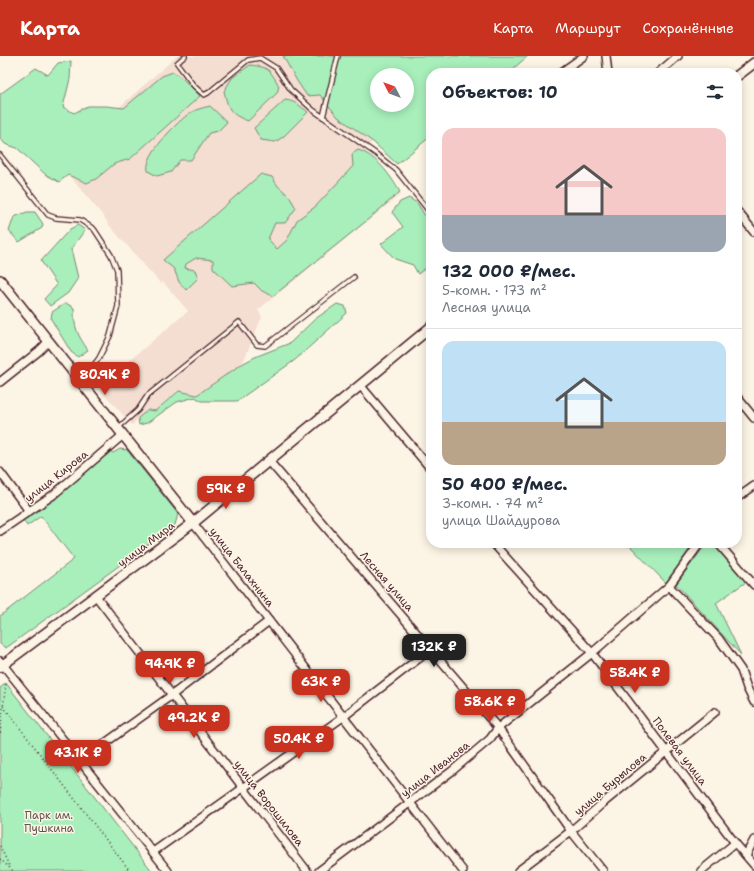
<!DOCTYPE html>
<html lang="ru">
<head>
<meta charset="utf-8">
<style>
  :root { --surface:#fff; --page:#f6f6f7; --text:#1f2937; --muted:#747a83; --line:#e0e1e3; --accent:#c8321e }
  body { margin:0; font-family:"Shantell Sans",sans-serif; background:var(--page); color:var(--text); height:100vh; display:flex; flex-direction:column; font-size:15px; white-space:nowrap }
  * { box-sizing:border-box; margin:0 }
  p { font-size:13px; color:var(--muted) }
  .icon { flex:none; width:22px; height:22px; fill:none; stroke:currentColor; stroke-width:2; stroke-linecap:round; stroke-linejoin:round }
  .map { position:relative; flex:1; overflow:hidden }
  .details { position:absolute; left:426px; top:12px; width:316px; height:480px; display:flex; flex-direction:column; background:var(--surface); border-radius:16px; box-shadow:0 2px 10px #0003 }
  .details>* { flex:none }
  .needle { width:26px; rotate:312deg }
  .buttons { position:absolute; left:370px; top:12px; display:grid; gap:8px }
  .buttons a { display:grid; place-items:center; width:44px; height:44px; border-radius:50%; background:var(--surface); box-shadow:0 2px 10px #0003; font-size:20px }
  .price { position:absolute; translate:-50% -34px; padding:0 9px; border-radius:8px; background:var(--accent); color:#fff; font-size:13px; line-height:26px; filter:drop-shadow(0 1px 2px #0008) }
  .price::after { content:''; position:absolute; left:50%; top:24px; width:12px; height:9px; margin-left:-6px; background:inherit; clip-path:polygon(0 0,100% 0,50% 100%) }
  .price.on { background:#222; color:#fff }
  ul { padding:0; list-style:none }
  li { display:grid; align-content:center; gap:8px; height:212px; padding:0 16px }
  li+li { border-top:1px solid var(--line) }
  li span { display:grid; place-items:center; height:124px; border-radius:12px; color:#555 }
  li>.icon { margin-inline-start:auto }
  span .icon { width:72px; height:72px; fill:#fffc; stroke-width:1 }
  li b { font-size:17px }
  h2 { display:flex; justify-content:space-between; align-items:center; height:48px; padding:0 16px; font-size:17px }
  header { display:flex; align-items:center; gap:24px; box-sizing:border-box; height:56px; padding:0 20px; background:var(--accent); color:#fff }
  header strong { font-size:19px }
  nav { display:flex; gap:22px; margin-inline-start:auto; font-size:14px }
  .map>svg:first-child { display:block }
  .built { fill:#f4ded1; fill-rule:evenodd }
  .green { fill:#a8efbb; stroke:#798773; fill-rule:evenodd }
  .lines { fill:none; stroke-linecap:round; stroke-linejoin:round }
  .service-casing { stroke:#4a1f2b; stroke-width:6 }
  .minor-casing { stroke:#4a1f2b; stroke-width:10 }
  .tertiary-casing { stroke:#4a1f2b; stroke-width:12 }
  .path { stroke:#4a1f2b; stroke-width:1.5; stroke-dasharray:1 3; stroke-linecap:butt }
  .service { stroke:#fcf5e5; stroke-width:3.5 }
  .minor { stroke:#fcf5e5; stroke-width:7 }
  .tertiary { stroke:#fcf5e5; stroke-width:9 }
  .labels { text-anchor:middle; stroke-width:3; stroke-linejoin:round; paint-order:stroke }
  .street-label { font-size:11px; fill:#4a1f2b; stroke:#fcf5e5 }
  .park-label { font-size:11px; fill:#62534f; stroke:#fcf5e5 }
</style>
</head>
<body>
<header>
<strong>Карта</strong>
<nav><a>Карта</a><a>Маршрут</a><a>Сохранённые</a></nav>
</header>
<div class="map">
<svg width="754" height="815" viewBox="0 0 754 815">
  <rect width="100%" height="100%" fill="#fcf5e5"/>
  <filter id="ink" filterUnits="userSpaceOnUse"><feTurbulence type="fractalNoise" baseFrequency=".025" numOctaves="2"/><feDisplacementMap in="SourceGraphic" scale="8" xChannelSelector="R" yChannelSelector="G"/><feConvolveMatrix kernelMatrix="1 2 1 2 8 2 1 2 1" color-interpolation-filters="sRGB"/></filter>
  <g filter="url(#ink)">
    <path class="built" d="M177,0H476L431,17V37L364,93L401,138L258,254L262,261L244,304L240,309L197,339L178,335L155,355L147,354L132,369L98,331L188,255L163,226L161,228L109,169L104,161L61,110L60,103ZM377,19H407V49H377Z"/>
    <g class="green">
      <path d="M283,0H528L508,17H431V80L397,108L373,86L338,61L320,39L307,40L297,25ZM377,19H407V49H377Z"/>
      <polygon points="71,5 70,23 63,51 74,57 88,50 106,50 124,52 162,20 173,16 182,22 200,40 130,103 114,108 96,123 87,127 68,119 59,126 45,118 17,92 5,88 0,82 0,38 36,12 48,19 58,7"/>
      <path d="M250,9C269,11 270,14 279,30L277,37L248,65C229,58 228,52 224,35L232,22Z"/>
      <path d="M285,44C295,45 300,50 308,56L283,81L275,86L261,84L254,72Z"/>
      <path d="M210,50L227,66L218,75L209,77L191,104H180L171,116L157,120L148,115C148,113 147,111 148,109C149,95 178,65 190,57C196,53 203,52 210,50Z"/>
      <path d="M358,94C377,100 390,119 400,136L365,166L273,240L262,235L254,227L232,230L213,212V204L196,202L186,208L185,212L195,214L198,222L186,234L179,226L174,213L163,204L261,118L272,121L278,130L289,140L296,152L285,167H275L268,183L277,193L287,184L297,164L316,150L353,110L352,98Z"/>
      <polygon points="409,142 417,147 431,169 431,208 418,218 413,209 395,203 381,188 403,171 392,156 400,146"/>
      <polygon points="27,156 35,156 43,168 42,172 19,186 9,175 14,161"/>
      <polygon points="78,169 85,174 71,193 78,222 68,237 50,250 44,243 57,229 41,205 70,173"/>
      <path d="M66,247L74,252C74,272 77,278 88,294L78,301L71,296L51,263L52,256Z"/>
      <polygon points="337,248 345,250 347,257 295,304 237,345 202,345 195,341 177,346 147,367 139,369 138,362 148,354 155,355 179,335 197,339 240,309 255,301 290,287 315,263"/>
      <polygon points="120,393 127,394 178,458 175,469 6,592 0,588 0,560 74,503 41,460 27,470 23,464 55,441 110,395 113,397"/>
      <polygon points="625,487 696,487 667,528 630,490 627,490"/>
      <polygon points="707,487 712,487 746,526 716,547 741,599 676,528"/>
      <polygon points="6,627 152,815 0,815 0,632"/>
    </g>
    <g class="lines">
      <g class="service-casing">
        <g id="service">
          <polyline points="185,0 177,7 194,30 204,39 208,37 248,4 260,2 276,12 291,34 313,54 375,97 396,114 431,158"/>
          <polyline points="323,61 338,0"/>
          <polyline points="0,99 48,159 56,162 80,164 94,173 111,199 117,214 118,250 110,280 99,302 81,326"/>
          <polyline points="118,372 138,354 148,339 239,266 257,289 265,290 354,221"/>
        </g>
      </g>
      <g class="minor-casing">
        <g id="minor">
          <polyline points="606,0 608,17"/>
          <polyline points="560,17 584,0"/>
          <polyline points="658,17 678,0"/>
          <polyline points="737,155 754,176"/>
          <polyline points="0,326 39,295 48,286"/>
          <polyline points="360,329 431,413"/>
          <polyline points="737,341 754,362"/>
          <polyline points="269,405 498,672 571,775 603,815"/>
          <polyline points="0,416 29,455"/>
          <polyline points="737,442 754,430"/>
          <polyline points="193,467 463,815"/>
          <polyline points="0,475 53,439 123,379"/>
          <polyline points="493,487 592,597 735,787 754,809"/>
          <polyline points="718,487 754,529"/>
          <polyline points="669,530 719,583 741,614 747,632 754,646"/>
          <polyline points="96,540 307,815"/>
          <polyline points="0,605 168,815"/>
          <polyline points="80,705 172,639 269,565"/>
          <polyline points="153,796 343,661 431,593"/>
          <polyline points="746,799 754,784"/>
          <polyline points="319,815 452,715 490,683 498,672 592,597 669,530 700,487"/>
          <polyline points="518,815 571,775 603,747 715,656"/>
          <polyline points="701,815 735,787"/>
        </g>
      </g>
      <g class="tertiary-casing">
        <g id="tertiary">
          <polyline points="737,20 754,7"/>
          <polyline points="0,224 193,467"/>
          <polyline points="0,611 193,467 431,271"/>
        </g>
      </g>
      <g class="path">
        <polyline points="3,650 130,815"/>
        <polyline points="0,677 6,627"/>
        <polyline points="0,790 10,812"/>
        <polyline points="0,803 13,815"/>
      </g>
      <use href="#service" class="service"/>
      <use href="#minor" class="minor"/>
      <use href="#tertiary" class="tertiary"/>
    </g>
  </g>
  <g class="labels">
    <g class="street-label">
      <text transform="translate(56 420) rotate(-38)" y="4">улица Кирова</text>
      <text transform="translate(146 488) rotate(-37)" y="4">улица Мира</text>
      <text transform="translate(242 511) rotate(52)" y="4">улица Балахнина</text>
      <text transform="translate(387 525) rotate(49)" y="4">Лесная улица</text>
      <text transform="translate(680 695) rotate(53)" y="4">Полевая улица</text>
      <text transform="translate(435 713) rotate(-38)" y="4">улица Иванова</text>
      <text transform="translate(610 728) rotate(-40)" y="4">улица Бурылова</text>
      <text transform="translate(269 747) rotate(52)" y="4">улица Ворошилова</text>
    </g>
    <g class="park-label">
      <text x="49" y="763">Парк им.<tspan x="49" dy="13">Пушкина</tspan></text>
    </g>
  </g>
</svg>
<div class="buttons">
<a><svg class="needle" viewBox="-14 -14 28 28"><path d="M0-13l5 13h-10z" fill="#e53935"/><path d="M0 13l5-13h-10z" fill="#747a83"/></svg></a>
</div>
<b class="price" style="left:105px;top:340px">80.9K ₽</b>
<b class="price" style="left:226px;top:454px">59K ₽</b>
<b class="price on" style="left:434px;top:612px">132K ₽</b>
<b class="price" style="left:170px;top:629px">94.9K ₽</b>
<b class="price" style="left:635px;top:638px">58.4K ₽</b>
<b class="price" style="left:321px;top:647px">63K ₽</b>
<b class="price" style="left:490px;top:667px">58.6K ₽</b>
<b class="price" style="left:194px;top:683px">49.2K ₽</b>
<b class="price" style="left:299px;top:704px">50.4K ₽</b>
<b class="price" style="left:78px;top:718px">43.1K ₽</b>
<section class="details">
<h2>Объектов: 10<svg class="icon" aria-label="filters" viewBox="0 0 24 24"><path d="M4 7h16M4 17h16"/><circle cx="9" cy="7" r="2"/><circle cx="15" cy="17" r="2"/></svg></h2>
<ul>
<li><span style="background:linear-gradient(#f6c9c9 70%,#9aa5b1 0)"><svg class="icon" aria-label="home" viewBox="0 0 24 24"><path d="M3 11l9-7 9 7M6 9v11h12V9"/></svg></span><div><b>132 000 ₽/мес.</b><p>5-комн. · 173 m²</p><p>Лесная улица</p></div></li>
<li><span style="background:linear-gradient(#bfe0f5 65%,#b9a48a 0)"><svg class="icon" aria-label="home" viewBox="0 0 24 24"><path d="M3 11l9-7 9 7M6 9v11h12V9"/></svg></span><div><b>50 400 ₽/мес.</b><p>3-комн. · 74 m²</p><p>улица Шайдурова</p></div></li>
</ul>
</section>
</div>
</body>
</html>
